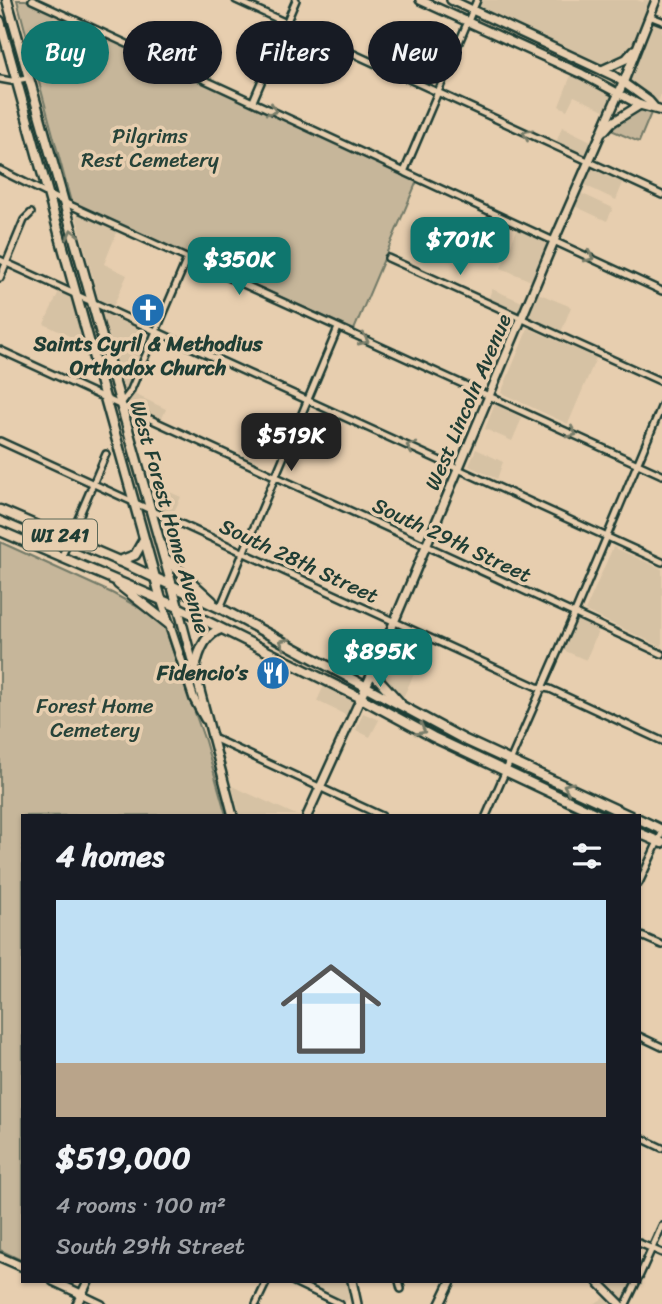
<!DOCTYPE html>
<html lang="en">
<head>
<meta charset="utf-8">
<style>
  :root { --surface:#171b24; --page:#20242c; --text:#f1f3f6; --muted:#9ea1a6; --accent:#0f766e }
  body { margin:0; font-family:Sriracha,sans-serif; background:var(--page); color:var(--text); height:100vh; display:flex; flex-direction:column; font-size:26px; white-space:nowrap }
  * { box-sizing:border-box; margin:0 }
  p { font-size:23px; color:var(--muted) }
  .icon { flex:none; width:38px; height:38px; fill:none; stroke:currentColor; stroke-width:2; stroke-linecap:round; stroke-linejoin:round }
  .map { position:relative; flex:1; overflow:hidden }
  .sheet { position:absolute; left:21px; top:814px; width:620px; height:469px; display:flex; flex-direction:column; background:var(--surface); border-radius:0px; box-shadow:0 2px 5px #0004 }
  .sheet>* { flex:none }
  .hud { position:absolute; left:21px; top:21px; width:621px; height:63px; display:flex; gap:14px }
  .price { position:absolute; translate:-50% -60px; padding:0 16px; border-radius:14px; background:var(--accent); color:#fff; font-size:23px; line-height:46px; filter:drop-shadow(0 2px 4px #0008) }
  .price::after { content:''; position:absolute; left:50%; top:42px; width:21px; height:16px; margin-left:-10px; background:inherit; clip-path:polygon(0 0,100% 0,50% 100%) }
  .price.selected { background:#222; color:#fff }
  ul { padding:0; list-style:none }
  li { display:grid; align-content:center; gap:14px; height:371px; padding:0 35px }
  li span { display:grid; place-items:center; height:217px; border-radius:0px; color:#555 }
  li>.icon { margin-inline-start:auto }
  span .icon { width:126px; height:126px; fill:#fffc; stroke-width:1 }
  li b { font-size:30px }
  h2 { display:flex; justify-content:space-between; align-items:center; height:84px; padding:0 35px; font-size:30px }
  .pill { padding:0 24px; border-radius:32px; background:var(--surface); box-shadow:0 2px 5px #0004; font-size:24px; line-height:63px }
  .pill.selected { background:var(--accent); color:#fff }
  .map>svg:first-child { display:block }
  .built { fill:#d6c2a4 }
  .green { fill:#c6b69a; stroke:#727a67; stroke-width:2 }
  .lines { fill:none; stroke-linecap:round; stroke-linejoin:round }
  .street-casing { stroke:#1f3d34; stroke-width:10 }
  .secondary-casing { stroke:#1f3d34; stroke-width:12 }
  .primary-casing { stroke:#1f3d34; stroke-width:13 }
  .street { stroke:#e7ceaf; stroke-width:5 }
  .secondary { stroke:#e7ceaf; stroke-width:7 }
  .primary { stroke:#e7ceaf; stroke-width:8 }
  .oneway { stroke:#797e6b }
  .labels { text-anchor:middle; stroke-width:7; stroke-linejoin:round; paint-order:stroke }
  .shield { fill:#e7ceaf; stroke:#5b6859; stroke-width:2 }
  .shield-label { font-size:19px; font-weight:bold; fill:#1f3d34 }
  .park-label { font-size:21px; fill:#274339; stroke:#e7ceaf }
  .poi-label { font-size:21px; font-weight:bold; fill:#1f3d34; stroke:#e7ceaf }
  .street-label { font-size:21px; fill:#1f3d34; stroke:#e7ceaf }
</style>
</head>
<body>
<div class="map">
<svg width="662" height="1304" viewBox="0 0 662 1304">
  <rect width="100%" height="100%" fill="#e7ceaf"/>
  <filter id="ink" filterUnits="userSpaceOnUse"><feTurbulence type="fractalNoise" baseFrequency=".0143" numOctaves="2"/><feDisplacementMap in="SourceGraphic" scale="14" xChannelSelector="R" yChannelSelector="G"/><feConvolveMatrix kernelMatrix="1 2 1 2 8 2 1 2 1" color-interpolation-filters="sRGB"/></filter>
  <g filter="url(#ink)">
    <g class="built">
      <polygon points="451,0 637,0 643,2 644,0 662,0 662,4 656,1 649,15 662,21 662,92 655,108 624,81 636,50 602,70"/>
      <polygon points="573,70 619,93 610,113 574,96 567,110 559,106"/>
      <polygon points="562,127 591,141 585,154 582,155 556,143"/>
      <polygon points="589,162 625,178 616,200 580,183"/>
      <polygon points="576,191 613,208 607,221 570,204"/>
      <polygon points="79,214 117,232 104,264 127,275 109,316 148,333 130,392 166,409 160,423 153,420 147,434 134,429 76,216"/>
      <polygon points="519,225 554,241 536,283 501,268"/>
      <polygon points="61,287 74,293 87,338 75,339 44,324"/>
      <polygon points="492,289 527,304 533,291 571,307 560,335 487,303"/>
      <polygon points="528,328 596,358 568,424 501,393"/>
      <polygon points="495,404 522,418 512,441 485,429"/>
      <polygon points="476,449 503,462 497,479 469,466"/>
      <polygon points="147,482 181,497 172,516 154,507"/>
      <polygon points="613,547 662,569 662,647 585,611"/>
      <polygon points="579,620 599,629 586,660 563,650 575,621"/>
      <polygon points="379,658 414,674 400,704 372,672"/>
      <polygon points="326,681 361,698 352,718 317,701"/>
      <polygon points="363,713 379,720 370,737 356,730"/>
      <polygon points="232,786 296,815 240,815"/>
      <polygon points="307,1281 346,1281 349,1299 345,1302 306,1284"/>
      <polygon points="597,1281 637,1281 626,1304 594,1304 610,1294"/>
    </g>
    <g class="green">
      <polygon points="17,0 26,0 417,181 354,330 71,202"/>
      <polygon points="639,108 651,113 639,142 611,130"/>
      <polygon points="0,542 112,593 162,620 205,741 226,815 23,816 23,1261 0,1250"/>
    </g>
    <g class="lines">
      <g class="street-casing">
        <g id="street">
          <polyline points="32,0 662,291"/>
          <polyline points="236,0 662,195"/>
          <polyline points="649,16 662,21"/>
          <polyline points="0,79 11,81 27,78"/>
          <polyline points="253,101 296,0"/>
          <polyline points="0,170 72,206 662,475"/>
          <polyline points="404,172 477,0"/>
          <polyline points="388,258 662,382"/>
          <polyline points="0,260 662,562"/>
          <polyline points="0,278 24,220 31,213"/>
          <polyline points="0,350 662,654"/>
          <polyline points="120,405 130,392 187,259"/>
          <polyline points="0,441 537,687 550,689 662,741"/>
          <polyline points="62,556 106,454"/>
          <polyline points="220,608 338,328"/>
          <polyline points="211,737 382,816"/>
          <polyline points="486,816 577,608 662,405"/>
          <polyline points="639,883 662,833"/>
          <polyline points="639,935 662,945"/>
          <polyline points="639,1036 662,1047"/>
          <polyline points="639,1137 662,1148"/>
          <polyline points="639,1243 662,1253"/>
          <polyline points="639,1277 662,1226"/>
          <polyline points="292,1281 340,1304"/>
          <polyline points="399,1281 401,1289"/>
          <polyline points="81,1294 102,1304"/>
          <polyline points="256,1304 267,1281"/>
          <polyline points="626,1304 637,1281"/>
        </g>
      </g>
      <g class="secondary-casing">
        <g id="secondary">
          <polyline points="420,0 582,74 640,105 662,111"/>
          <polyline points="451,0 614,76 649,101 655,108"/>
          <polyline points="602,70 626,59 634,50"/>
          <polyline points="605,130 611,123 640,105"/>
          <polyline points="161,599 194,699 205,719"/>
          <polyline points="178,607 233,816"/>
          <polyline points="307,816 379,658 554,241 624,81 656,0"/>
          <polyline points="0,1257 23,1267"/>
          <polyline points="53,1281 81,1294"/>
          <polyline points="352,1281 357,1304"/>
          <polyline points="597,1281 620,1304"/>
          <polyline points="77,1304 88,1281"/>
          <polyline points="440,1304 451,1281"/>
        </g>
      </g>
      <g class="primary-casing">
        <g id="primary">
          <polyline points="7,0 178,607"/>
          <polyline points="0,21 161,599"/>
          <polyline points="0,510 119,561 220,608 465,740 630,816"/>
          <polyline points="0,531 178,607 361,698 433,737 601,816"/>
          <polyline points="165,558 212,601"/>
          <polyline points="119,561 135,555 143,541"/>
          <polyline points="118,584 170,625"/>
          <path d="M195,669C198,653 205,634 221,629"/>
          <polyline points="372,672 400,703"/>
          <polyline points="639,819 662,830"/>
          <polyline points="639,833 662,843"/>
        </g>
      </g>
      <use href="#street" class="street"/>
      <use href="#secondary" class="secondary"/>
      <use href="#primary" class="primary"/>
    </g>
    <defs><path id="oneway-chevron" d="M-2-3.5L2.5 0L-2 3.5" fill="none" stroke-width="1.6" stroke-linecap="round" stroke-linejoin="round" transform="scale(1.75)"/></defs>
    <g class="oneway">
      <use href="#oneway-chevron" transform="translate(272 110) rotate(25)"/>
      <use href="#oneway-chevron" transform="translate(527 134) rotate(-155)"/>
      <use href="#oneway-chevron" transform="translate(72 234) rotate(-105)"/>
      <use href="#oneway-chevron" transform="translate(589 257) rotate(24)"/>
      <use href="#oneway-chevron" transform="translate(364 340) rotate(24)"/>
      <use href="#oneway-chevron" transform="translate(572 433) rotate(25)"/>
      <use href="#oneway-chevron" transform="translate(411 447) rotate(-155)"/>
      <use href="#oneway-chevron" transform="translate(284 643) rotate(-152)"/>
      <use href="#oneway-chevron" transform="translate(421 730) rotate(28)"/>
      <use href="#oneway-chevron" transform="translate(568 787) rotate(-156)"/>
    </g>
  </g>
  <defs>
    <g id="church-disc" transform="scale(1.75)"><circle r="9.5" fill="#1f6fb2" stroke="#e7ceaf"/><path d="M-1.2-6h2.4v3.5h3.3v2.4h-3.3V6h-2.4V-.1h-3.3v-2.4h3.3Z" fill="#fff"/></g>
    <g id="restaurant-disc" transform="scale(1.75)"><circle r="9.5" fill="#1f6fb2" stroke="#e7ceaf"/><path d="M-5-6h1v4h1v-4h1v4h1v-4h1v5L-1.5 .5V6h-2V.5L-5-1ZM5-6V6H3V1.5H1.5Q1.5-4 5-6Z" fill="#fff"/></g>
  </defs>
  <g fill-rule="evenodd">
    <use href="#church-disc" x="148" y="310"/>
    <use href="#restaurant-disc" x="273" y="673"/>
  </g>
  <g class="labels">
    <rect class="shield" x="23" y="519.5" width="74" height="31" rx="5"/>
    <g class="shield-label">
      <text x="60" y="542">WI 241</text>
    </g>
    <g class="park-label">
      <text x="150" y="143">Pilgrims<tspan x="150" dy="24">Rest Cemetery</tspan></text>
      <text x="95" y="713">Forest Home<tspan x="95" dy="24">Cemetery</tspan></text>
    </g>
    <g class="poi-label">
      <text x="148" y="351">Saints Cyril &amp; Methodius<tspan x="148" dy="24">Orthodox Church</tspan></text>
      <text x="248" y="680" text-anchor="end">Fidencio’s</text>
    </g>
    <g class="street-label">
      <text transform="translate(468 402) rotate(-67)" y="7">West Lincoln Avenue</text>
      <text transform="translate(170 517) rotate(74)" y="7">West Forest Home Avenue</text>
      <text transform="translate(452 540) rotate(25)" y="7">South 29th Street</text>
      <text transform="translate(299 561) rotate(25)" y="7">South 28th Street</text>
    </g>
  </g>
</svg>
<b class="price" style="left:460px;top:277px">$701K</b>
<b class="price" style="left:239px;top:297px">$350K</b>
<b class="price selected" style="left:291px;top:473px">$519K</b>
<b class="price" style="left:380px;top:689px">$895K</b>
<div class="hud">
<a class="pill selected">Buy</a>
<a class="pill">Rent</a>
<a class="pill">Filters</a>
<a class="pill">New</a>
</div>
<section class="sheet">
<h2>4 homes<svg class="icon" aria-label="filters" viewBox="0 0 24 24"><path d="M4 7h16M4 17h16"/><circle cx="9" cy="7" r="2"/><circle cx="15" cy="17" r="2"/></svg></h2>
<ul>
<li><span style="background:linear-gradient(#bfe0f5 75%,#b9a48a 0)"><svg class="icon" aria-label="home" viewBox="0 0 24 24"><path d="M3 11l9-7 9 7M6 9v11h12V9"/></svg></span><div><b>$519,000</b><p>4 rooms · 100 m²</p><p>South 29th Street</p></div></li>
</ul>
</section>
</div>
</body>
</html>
